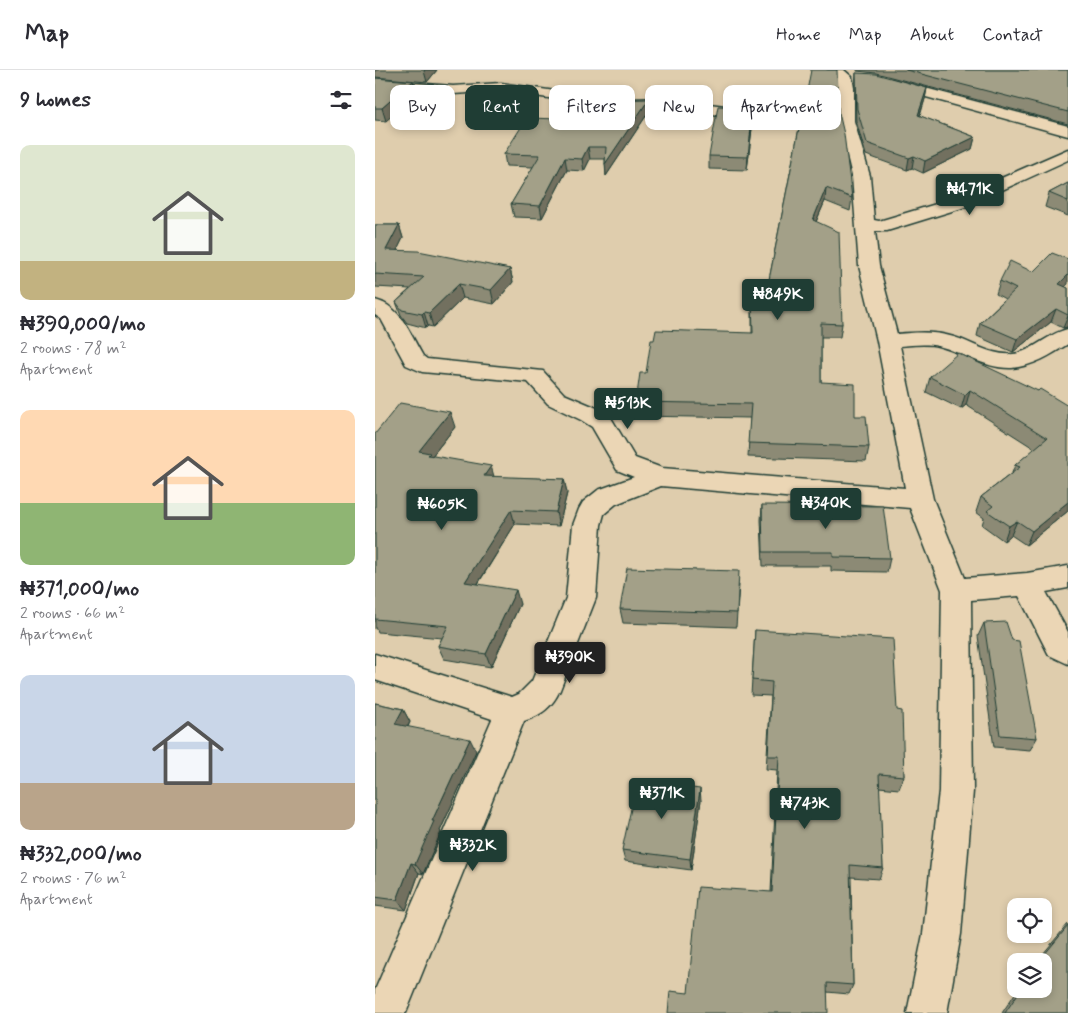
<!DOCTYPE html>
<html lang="en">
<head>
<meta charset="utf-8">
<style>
  :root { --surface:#fff; --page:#f7f7f7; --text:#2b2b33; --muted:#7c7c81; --line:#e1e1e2; --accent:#1f3d34 }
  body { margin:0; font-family:Mynerve,sans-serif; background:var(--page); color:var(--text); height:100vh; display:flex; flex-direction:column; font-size:19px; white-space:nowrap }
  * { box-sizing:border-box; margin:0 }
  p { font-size:16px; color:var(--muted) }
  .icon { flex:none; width:28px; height:28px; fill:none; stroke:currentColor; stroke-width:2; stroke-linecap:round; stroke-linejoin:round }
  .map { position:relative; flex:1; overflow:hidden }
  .panel { display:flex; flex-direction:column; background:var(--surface); width:375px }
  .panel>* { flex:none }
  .banner { position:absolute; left:15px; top:15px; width:475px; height:45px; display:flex; gap:10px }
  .tools { position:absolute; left:632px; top:828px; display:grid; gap:10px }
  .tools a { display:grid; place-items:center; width:45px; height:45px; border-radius:10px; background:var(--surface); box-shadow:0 2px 8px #0003; font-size:25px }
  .price { position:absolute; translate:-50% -42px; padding:0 11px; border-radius:5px; background:var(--accent); color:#fff; font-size:16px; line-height:32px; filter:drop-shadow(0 1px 2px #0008) }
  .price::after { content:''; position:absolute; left:50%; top:30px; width:15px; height:11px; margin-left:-8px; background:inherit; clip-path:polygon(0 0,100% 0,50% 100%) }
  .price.on { background:#222; color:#fff }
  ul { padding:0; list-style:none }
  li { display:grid; align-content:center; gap:10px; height:265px; padding:0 20px }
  li span { display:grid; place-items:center; height:155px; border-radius:10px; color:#555 }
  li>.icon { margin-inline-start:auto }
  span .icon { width:90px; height:90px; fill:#fffc; stroke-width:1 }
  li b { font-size:21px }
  h2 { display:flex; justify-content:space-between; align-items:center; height:60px; padding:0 20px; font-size:21px }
  .pill { padding:0 18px; border-radius:10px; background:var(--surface); box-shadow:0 2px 8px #0003; font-size:18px; line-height:45px }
  .pill.on { background:var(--accent); color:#fff }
  header { display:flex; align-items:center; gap:30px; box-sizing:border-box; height:70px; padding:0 25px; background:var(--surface); border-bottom:1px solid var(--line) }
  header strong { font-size:24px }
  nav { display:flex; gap:28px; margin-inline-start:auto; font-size:18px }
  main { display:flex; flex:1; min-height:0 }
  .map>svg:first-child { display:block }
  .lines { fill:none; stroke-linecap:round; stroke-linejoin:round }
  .street-casing { stroke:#1f3d34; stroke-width:3 }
  .street { fill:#ebd6b5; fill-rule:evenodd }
  .wall { fill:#8c8a75; stroke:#1f3d34 }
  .shaded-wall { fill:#72705f; stroke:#1f3d34 }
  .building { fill:#a3a088; stroke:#1f3d34 }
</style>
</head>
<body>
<header>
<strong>Map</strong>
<nav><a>Home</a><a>Map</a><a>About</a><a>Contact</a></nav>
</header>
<main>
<section class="panel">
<h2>9 homes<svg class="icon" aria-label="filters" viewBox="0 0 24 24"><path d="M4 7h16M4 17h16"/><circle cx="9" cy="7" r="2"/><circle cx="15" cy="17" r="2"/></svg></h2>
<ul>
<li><span style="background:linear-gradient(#dfe7d0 75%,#c2b280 0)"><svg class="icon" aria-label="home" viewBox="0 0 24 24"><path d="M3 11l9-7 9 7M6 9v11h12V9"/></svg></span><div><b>₦390,000/mo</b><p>2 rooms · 78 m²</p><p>Apartment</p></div></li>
<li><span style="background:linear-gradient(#ffd9b3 60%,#8fb573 0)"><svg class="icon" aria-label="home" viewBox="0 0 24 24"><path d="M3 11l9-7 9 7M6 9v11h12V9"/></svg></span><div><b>₦371,000/mo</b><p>2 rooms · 66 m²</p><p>Apartment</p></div></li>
<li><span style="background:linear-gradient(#c9d6e8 70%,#b9a48a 0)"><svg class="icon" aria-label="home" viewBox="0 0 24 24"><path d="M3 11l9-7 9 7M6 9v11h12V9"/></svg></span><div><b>₦332,000/mo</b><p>2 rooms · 76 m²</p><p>Apartment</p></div></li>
</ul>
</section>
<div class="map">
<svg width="693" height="943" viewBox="0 0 693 943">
  <rect width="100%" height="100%" fill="#dfcdad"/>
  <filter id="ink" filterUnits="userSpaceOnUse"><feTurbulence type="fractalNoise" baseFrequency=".02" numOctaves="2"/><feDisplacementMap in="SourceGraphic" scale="10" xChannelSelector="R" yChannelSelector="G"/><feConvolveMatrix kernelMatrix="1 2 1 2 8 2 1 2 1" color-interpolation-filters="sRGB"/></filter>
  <g filter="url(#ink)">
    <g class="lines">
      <g class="street-casing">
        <g id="street">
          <path d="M453,0H469L477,7L479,18V51L495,106L499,150L504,151L578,129L693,79V90L590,137L512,161H500L504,196L522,264C542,262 560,261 579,267C599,273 616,286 638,284C658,282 673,263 693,259V274C676,285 658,296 637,298C610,299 588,282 563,276C551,273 537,275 525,276L558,429L590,508L652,503L693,496V518L671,522L693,562V594L674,585L644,526L596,530L598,721L586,864L572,943H532L548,864L564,721L567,520L535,438L286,416L241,434L229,444L226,455L221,528L185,620C177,637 167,645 149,651L31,943H0V920L117,649L0,610V584L137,627L144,624L157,611L191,528L198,455L204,439L208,432L223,420L259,407L242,400L217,357L206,350L173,334L153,312L47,302L31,295L6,249L0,245V230C26,236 35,264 48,286L52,289L168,301L189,324L222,338L235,346L260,388L287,398L530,418L502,271L484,196L477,106L464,52L434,43L392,42L350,46L288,36L225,40L187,30L126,21L78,24L0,18V10L78,16L126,13L187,22L225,30L288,28L350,36L392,32L436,34L464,43L463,9Z"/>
          <polygon points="516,9 693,56 693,66 511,16 509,13 511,10"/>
        </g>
      </g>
      <use href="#street" class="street"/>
    </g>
    <g class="wall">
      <polygon points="0,0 62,0 52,12 0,7"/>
      <polygon points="482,0 693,0 693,54 501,3 482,1"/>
      <polygon points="481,3 552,18 550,29 545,46 600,67 597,79 548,103 537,98 532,100 491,85 481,51 480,14"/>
      <polygon points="0,8 38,11 41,23 11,51 0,50"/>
      <polygon points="432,21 463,29 462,40 431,32"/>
      <polygon points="274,29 275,40 231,106 230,89 215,89 209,101 192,100 167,148 139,147 136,134 158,97 131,96 129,84 186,49 213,47 213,50 232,50"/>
      <polygon points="429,33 477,128 475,141 450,131 441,152 467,254 465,267 446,267 446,312 480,346 494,377 491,391 373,387 375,348 262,346 261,332 271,303 377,263 377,229 380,229 392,220"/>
      <polygon points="378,38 378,50 372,100 334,99 334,86"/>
      <polygon points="693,113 693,146 670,137 674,123"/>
      <polygon points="0,155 24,155 28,168 22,180 135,199 138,212 119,234 88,228 58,257 53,256 51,258 32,253 26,245 21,232 35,219 0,217"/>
      <polygon points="625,211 690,217 693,218 693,258 688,258 676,252 638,282 602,266 605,253 630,229 621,224"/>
      <polygon points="555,307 663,321 693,441 651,475 636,465 629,471 607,455 609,448 601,442 606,427 637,403 640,395 660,379 591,335 586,339 551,322"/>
      <polygon points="80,357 57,386 119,407 189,409 192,423 184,456 140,454 103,514 145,534 116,597 69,589 63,576 67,568 3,562 2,559 0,559 0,364"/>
      <polygon points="387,435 515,488 512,502 456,501 456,496 388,496 386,450"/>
      <polygon points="364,515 361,557 248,553 245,539"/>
      <polygon points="609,553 662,668 655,680 619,677 603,566"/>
      <polygon points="380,560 522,640 529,706 524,719 504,717 508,798 504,809 476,807 478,915 474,924 452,922 313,923 396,822 402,700 391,699 396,626 376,625"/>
      <polygon points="0,633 28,639 35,652 33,657 101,681 65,761 66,762 48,804 44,803 31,840 0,836"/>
      <polygon points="326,730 316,800 250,791 247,780"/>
      <polygon points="693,854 693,943 627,943 643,919 669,919 669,891 662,891"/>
    </g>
    <g class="shaded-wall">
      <polygon points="50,0 62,0 52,12 49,1"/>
      <polygon points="38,11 41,23 11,51 7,38"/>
      <polygon points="552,18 550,29 541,57 543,45"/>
      <polygon points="274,29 275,40 231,106 230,94"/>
      <polygon points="378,38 378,50 372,100 373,87"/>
      <polygon points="600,67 597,79 548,103 550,91"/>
      <polygon points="213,77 215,89 209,101 207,89"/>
      <polygon points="539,86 537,98 532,100 534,88"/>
      <polygon points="190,88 192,100 167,148 165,136"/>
      <polygon points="451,118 450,131 436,163 438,150"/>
      <polygon points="24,155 28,168 16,193 11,180"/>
      <polygon points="135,199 138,212 119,234 116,220"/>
      <polygon points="693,205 693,214 679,227 684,214"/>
      <polygon points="84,214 88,228 58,257 54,243"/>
      <polygon points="681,239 676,252 638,282 642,269"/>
      <polygon points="49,242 53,256 51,258 47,244"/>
      <polygon points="693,246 693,256 692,257 688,258"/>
      <polygon points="595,320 591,335 586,339 590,325"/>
      <polygon points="75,342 80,357 56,387 44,381"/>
      <polygon points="116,396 120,410 109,406"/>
      <polygon points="189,409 192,423 184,456 181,442"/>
      <polygon points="693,432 693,441 651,475 657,461"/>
      <polygon points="136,440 140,454 95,526 90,512"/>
      <polygon points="642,451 636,465 629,471 634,456"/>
      <polygon points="141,520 145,534 116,597 111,584"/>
      <polygon points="28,639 35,652 27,667 20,654"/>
      <polygon points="95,669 101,681 65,761 66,762 48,804 40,794 57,751"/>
      <polygon points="325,719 326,730 316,800 315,789"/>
      <polygon points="36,793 44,803 31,840 22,830"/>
    </g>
    <g class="building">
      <polygon points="436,0 462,0 463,29 432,21"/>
      <polygon points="531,0 693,0 693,42"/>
      <polygon points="481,3 501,4 552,18 543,45 600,67 550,91 539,86 534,88 492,73 482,39"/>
      <polygon points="0,8 38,11 7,38 0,38"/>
      <polygon points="274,29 230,94 231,77 213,77 207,89 190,88 165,136 136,134 165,85 129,84 152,48 186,49 194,36 213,47 212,50 232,50 233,30"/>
      <polygon points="429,33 464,43 469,64 477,128 451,118 438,150 464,162 467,254 446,253 446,312 480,314 480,346 491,346 494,377 373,373 376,334 261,332 265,303 271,303 276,270 279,270 281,260 378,263 377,229 380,229 381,219 392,220"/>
      <polygon points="343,36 378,38 373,87 334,86"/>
      <polygon points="693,113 693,131 674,123"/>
      <polygon points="0,155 24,155 11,180 43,181 135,199 116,220 84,214 54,243 49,242 47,244 27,240 21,232 49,207 0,204"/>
      <polygon points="677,183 693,189 693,205 684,214 693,218 693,245 681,239 642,269 605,253 641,219 625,211 635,191 658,202"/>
      <polygon points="583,283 663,321 665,319 693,336 693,432 657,461 642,451 634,456 612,441 618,436 606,427 645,397 640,395 672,368 595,320 590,325 555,307"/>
      <polygon points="25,333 75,342 44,381 55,383 53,385 116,396 109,406 189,409 181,442 136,440 90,512 141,520 111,584 63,576 73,556 0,549 0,364"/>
      <polygon points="387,435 508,436 515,488 458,487 458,482 388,482"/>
      <polygon points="252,498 364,501 362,543 245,539"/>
      <polygon points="631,552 637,570 644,571 662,668 625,665 609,553"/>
      <polygon points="380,560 518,569 522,640 527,641 529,706 504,704 508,798 475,795 478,915 452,913 453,943 293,943 295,921 313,923 323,817 397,822 404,686 393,686 397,612 377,610"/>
      <polygon points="0,633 28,639 20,654 95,669 57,751 59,751 40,794 36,793 22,830 0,827"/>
      <polygon points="262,711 325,719 315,789 247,780"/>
      <polygon points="693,856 693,943 630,943 646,919 669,919 669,891 665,891 669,885"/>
    </g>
  </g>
</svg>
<div class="tools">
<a><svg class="icon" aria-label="locate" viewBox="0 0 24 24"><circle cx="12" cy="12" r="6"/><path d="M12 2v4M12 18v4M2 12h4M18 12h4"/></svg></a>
<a><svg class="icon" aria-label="layers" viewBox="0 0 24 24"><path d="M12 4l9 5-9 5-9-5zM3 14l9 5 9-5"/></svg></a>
</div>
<b class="price" style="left:595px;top:146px">₦471K</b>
<b class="price" style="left:403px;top:251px">₦849K</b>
<b class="price" style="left:253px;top:360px">₦513K</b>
<b class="price" style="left:451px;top:460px">₦340K</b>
<b class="price" style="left:67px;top:461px">₦605K</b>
<b class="price on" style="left:195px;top:614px">₦390K</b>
<b class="price" style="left:287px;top:750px">₦371K</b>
<b class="price" style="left:430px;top:760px">₦743K</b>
<b class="price" style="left:98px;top:802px">₦332K</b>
<div class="banner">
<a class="pill">Buy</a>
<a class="pill on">Rent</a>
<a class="pill">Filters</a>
<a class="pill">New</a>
<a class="pill">Apartment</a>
</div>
</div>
</main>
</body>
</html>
